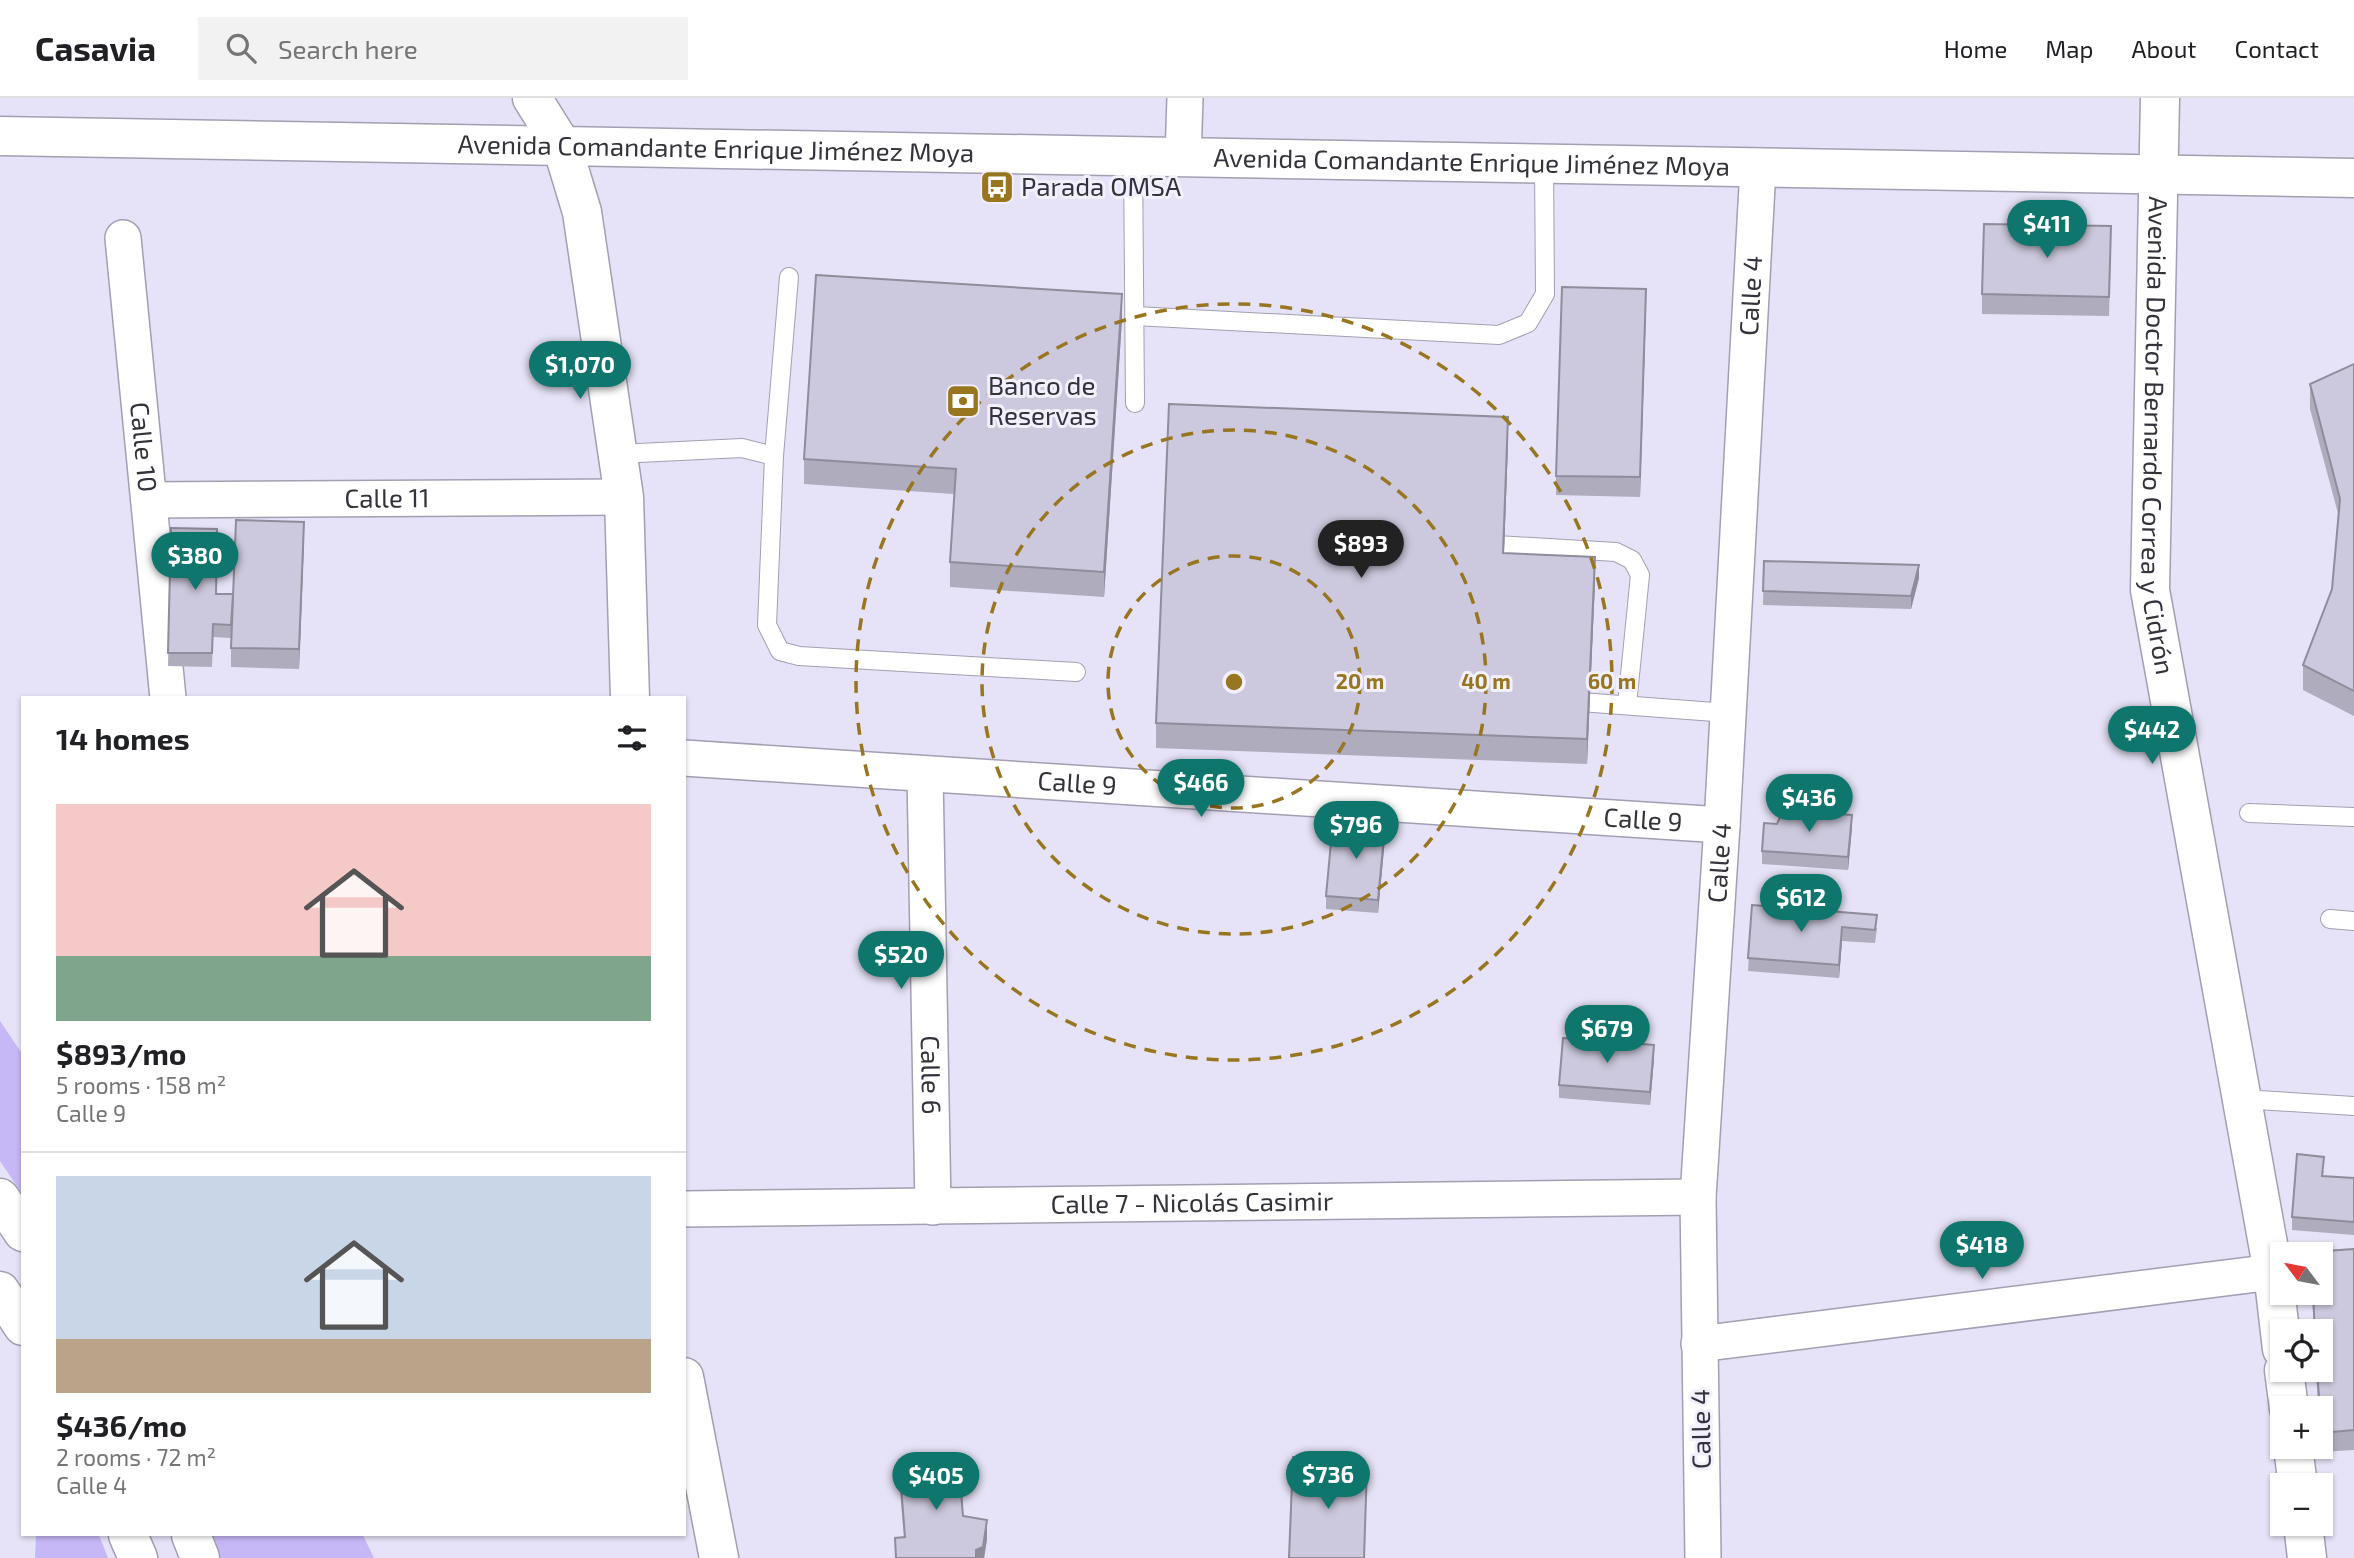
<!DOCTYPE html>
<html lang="en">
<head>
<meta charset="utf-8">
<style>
  :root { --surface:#fff; --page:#f2f2f2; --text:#202124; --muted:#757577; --line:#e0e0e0; --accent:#0f766e }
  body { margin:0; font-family:"Exo 2",sans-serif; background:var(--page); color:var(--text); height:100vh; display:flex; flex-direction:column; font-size:26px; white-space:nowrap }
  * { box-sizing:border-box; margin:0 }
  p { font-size:23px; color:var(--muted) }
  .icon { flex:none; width:38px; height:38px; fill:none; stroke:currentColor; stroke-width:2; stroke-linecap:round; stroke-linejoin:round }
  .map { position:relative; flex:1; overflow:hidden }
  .drawer { position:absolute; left:21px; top:598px; width:665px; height:840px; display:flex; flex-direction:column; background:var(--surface); border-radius:0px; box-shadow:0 2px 5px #0004 }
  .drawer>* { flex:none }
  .needle { width:46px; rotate:302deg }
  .tools { position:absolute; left:2270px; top:1144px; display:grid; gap:14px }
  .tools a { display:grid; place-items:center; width:63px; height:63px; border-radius:0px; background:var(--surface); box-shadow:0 2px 5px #0004; font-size:35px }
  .price { position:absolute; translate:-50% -60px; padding:0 16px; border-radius:24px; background:var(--accent); color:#fff; font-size:23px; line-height:46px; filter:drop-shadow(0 2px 4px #0008) }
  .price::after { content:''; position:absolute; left:50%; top:42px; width:21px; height:16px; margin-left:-10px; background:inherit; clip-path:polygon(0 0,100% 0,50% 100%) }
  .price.on { background:#222; color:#fff }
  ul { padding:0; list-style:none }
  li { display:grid; align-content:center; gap:14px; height:371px; padding:0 35px }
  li+li { border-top:2px solid var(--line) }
  li span { display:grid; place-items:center; height:217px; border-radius:0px; color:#555 }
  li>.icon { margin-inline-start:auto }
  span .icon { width:126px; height:126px; fill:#fffc; stroke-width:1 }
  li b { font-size:30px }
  h2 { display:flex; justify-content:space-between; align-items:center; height:84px; padding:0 35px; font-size:30px }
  header { display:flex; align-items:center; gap:42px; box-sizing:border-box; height:98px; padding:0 35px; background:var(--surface); border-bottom:2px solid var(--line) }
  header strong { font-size:33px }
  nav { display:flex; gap:38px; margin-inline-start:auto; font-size:24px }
  .search { width:490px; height:63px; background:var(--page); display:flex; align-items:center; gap:18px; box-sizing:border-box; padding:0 24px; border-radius:0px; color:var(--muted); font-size:26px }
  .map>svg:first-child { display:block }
  .green { fill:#c6b7f6 }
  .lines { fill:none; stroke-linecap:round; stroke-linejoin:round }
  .service-casing { stroke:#a39fb3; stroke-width:20 }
  .minor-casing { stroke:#a39fb3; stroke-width:38 }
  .tertiary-casing { stroke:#a39fb3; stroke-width:41 }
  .secondary-casing { stroke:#a39fb3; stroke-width:41 }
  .primary-casing { stroke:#a39fb3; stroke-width:41 }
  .service { stroke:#fff; stroke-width:18 }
  .minor { stroke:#fff; stroke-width:35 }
  .tertiary { stroke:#fff; stroke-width:38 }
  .secondary { stroke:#fff; stroke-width:38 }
  .primary { stroke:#fff; stroke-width:38 }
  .wall { fill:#afacbe }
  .shaded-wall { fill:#8f8c9b }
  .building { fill:#ccc8dd; stroke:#8f8c9b; stroke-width:2 }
  .ring { fill:none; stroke:#98751f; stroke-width:3.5; stroke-dasharray:12 9 }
  .labels { text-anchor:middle; stroke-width:6; stroke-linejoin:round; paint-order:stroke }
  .street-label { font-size:26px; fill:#34323a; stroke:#f3f0fe }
  .poi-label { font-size:26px; fill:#34323a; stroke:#f3f0fe; text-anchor:start }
  .centre { fill:#98751f; stroke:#f3f0fe; stroke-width:3.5 }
  .ring-label { font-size:21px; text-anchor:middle; font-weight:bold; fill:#98751f; stroke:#f3f0fe; stroke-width:6; stroke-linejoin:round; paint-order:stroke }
</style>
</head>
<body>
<header>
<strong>Casavia</strong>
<div class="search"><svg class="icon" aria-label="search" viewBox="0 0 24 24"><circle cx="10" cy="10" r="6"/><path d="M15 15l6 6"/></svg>Search here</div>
<nav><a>Home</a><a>Map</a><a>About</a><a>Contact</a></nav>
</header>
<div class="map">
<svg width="2354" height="1460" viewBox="0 0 2354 1460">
  <rect width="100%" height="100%" fill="#e6e2f7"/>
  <g class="green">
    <polygon points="0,923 23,957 23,1097 0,1063"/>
    <polygon points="36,1437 99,1437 108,1460 35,1460"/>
    <polygon points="209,1437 363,1437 374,1460 220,1460"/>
  </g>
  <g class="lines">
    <g class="service-casing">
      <g id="service">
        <polyline points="1133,58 1135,305"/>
        <polyline points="1135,218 1499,237 1528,225 1545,196 1544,66"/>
        <polyline points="618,356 742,350 774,358 767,527 780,553 799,558 1076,574"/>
        <polyline points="774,358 789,179"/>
        <polyline points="1481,446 1616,454 1632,462 1640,477 1627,607"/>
        <polyline points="1567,603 1728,615"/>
        <polyline points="2249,715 2354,719"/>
        <polyline points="2330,821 2354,823"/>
        <polyline points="2242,1001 2354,1008"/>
      </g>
    </g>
    <g class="minor-casing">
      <g id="minor">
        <polyline points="1183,60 1185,0"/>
        <path id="s1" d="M123,140L168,600"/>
        <path id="s2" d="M149,402L624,399"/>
        <path id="s3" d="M684,660L1722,727"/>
        <path id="s4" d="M925,676L933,1109"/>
        <path id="s5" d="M684,1111L1698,1099"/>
        <polyline points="1699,1246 2273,1174"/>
        <path id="s6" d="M1703,1460L1698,1099L1722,727L1758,70"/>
      </g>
    </g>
    <g class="tertiary-casing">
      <g id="tertiary">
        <path id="s7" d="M2160,0L2150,492L2273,1174L2282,1251"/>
        <polyline points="0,1100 23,1134"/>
        <polyline points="0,1193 23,1228"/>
        <polyline points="2284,1272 2289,1311"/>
        <polyline points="2293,1349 2298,1388"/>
        <polyline points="2303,1426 2307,1460"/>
        <polyline points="128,1437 138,1460"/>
        <polyline points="191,1437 200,1460"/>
      </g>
    </g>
    <g class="secondary-casing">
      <g id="secondary">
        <polyline points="532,0 562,48 582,114 624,399 630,600"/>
        <polyline points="684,1279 719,1460"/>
      </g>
    </g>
    <g class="primary-casing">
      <g id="primary">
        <path id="s8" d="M0,38L2354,80"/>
      </g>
    </g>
    <use href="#service" class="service"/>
    <use href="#minor" class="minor"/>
    <use href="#tertiary" class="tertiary"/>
    <use href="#secondary" class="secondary"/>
    <use href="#primary" class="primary"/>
  </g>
  <g class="wall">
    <polygon points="2111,147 2109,218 1982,216 1982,196"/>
    <polygon points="1646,210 1640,399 1556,397 1556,378"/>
    <polygon points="1122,221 1104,499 950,489 950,464 954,396 804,386 804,361"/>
    <polygon points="2354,266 2354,618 2303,592 2303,567 2332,491 2339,419 2310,311 2310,286"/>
    <polygon points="1508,344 1504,455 1595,484 1587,666 1156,650 1156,625"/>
    <polygon points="171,430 216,496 233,496 231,540 213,539 212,569 168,568"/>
    <polygon points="304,443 299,571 231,569 231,550"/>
    <polygon points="1764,463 1919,480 1911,511 1763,507"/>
    <polygon points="1852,730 1848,772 1762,766 1762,753"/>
    <polygon points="1385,740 1378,815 1326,811 1326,798"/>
    <polygon points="1752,807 1877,830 1875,845 1842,843 1839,880 1748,873"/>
    <polygon points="1654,961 1650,1007 1559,1000 1559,987"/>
    <polygon points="2324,1072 2323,1078 2354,1080 2354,1137 2292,1132 2292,1119"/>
    <polygon points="2354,1151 2354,1352 2321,1354 2320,1311 2318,1311 2316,1272 2320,1272 2320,1234 2314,1234 2312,1195 2320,1195"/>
    <polygon points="899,1362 987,1441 984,1460 895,1460 895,1440 904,1439 899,1381"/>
  </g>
  <g class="shaded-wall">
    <polygon points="1646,191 1646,210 1640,399 1640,379"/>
    <polygon points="1122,196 1122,221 1104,499 1104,474"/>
    <polygon points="1508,319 1508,344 1503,480 1503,455"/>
    <polygon points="304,424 304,443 299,571 299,551"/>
    <polygon points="1595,459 1595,484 1587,666 1587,641"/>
    <polygon points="1919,467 1919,480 1911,511 1911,498"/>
    <polygon points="1852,717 1852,730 1848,772 1848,759"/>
    <polygon points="1385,727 1385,740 1378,815 1378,802"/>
    <polygon points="1842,829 1842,843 1839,880 1839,867"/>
    <polygon points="1654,947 1654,961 1650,1007 1650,994"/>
    <polygon points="987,1422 987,1441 984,1460 976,1460 976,1452"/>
  </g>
  <g class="building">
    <polygon points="1984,126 2111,128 2109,199 1982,196"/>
    <polygon points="816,177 1122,196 1104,474 950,464 956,371 804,361"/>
    <polygon points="1562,189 1646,191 1640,379 1556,378"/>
    <polygon points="2354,266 2354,593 2303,567 2332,491 2340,401 2310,286"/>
    <polygon points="1169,306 1508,319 1503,455 1595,459 1587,641 1156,625"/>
    <polygon points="236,422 304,424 299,551 231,550"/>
    <polygon points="171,430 217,431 216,496 233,496 231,527 213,526 212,555 168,555"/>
    <polygon points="1764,463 1919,467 1911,498 1763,493"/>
    <polygon points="1783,712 1852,717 1848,759 1762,753 1764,725 1777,726"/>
    <polygon points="1333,723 1385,727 1378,802 1326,798"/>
    <polygon points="1752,807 1877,817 1875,832 1842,829 1839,867 1748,860"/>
    <polygon points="1563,940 1654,947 1650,994 1559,987"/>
    <polygon points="2297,1056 2324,1059 2322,1078 2354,1080 2354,1124 2292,1119"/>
    <polygon points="2354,1151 2354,1332 2321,1335 2320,1311 2317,1272 2320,1272 2320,1234 2315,1234 2313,1195 2320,1195 2320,1157 2311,1157 2311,1154"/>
    <polygon points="958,1357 963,1418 987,1422 983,1449 976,1452 976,1460 896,1460 895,1440 905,1439 899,1362"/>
    <polygon points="1293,1359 1309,1359 1308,1368 1367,1369 1364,1460 1289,1460"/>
  </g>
  <g class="ring">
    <circle cx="1234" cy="584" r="126"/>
    <circle cx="1234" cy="584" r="252"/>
    <circle cx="1234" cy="584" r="378"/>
  </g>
  <defs>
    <g id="bus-square" transform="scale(1.75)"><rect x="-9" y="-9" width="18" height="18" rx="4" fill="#98751f" stroke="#f3f0fe"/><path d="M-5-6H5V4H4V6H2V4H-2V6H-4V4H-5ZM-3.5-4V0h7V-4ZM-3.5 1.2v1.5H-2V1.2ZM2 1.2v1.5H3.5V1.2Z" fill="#fff"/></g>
    <g id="bank-square" transform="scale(1.75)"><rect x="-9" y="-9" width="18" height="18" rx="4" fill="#98751f" stroke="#f3f0fe"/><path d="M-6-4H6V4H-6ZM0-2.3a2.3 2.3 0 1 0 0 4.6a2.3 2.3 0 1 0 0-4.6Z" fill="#fff"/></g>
  </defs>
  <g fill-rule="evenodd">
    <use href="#bus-square" x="997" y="89"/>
    <use href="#bank-square" x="963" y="303"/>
  </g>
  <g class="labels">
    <g class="street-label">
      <text dy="9" stroke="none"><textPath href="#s8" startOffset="716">Avenida Comandante Enrique Jiménez Moya</textPath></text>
      <text dy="9" stroke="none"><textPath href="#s8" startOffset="1472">Avenida Comandante Enrique Jiménez Moya</textPath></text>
      <text dy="9" stroke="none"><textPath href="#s6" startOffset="1264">Calle 4</textPath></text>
      <text dy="9" stroke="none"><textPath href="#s7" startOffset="338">Avenida Doctor Bernardo Correa y Cidrón</textPath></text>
      <text dy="9" stroke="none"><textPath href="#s1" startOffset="210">Calle 10</textPath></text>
      <text dy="9" stroke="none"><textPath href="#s2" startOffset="238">Calle 11</textPath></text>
      <text dy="9" stroke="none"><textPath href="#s3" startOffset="394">Calle 9</textPath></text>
      <text dy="9" stroke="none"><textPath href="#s3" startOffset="961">Calle 9</textPath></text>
      <text dy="9" stroke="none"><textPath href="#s6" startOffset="696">Calle 4</textPath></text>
      <text dy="9" stroke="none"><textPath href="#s4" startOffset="301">Calle 6</textPath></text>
      <text dy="9" stroke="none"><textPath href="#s5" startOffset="508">Calle 7 - Nicolás Casimir</textPath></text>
      <text transform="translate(1701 1331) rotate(-91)" y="9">Calle 4</text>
    </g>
    <g class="poi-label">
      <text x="1021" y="98">Parada OMSA</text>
      <text x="988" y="297">Banco de<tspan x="988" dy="30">Reservas</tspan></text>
    </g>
  </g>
  <circle cx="1234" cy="584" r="10" class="centre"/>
  <g class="ring-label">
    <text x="1360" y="591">20 m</text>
    <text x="1486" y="591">40 m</text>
    <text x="1612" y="591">60 m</text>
  </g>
</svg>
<div class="tools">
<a><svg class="needle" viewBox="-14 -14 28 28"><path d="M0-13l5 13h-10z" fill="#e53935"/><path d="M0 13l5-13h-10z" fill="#757577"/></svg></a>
<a><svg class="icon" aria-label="locate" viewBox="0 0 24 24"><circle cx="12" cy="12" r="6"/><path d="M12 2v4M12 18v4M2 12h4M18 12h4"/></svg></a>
<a>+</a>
<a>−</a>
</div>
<b class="price" style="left:2047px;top:162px">$411</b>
<b class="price" style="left:580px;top:303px">$1,070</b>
<b class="price on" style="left:1361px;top:482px">$893</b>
<b class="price" style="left:195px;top:494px">$380</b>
<b class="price" style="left:2152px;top:668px">$442</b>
<b class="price" style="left:1201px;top:721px">$466</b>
<b class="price" style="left:1809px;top:736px">$436</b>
<b class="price" style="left:1356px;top:763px">$796</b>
<b class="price" style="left:1801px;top:836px">$612</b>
<b class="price" style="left:901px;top:893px">$520</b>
<b class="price" style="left:1607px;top:967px">$679</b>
<b class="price" style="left:1982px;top:1183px">$418</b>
<b class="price" style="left:1328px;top:1413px">$736</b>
<b class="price" style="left:936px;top:1414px">$405</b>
<section class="drawer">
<h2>14 homes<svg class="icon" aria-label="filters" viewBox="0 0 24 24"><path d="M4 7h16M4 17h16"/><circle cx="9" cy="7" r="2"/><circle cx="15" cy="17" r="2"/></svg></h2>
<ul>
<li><span style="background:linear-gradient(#f6c9c9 70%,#7fa58c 0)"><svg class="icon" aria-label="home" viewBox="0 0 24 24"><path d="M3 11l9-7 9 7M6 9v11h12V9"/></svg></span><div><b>$893/mo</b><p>5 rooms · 158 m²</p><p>Calle 9</p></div></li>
<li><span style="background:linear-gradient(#c9d6e8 75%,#b9a48a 0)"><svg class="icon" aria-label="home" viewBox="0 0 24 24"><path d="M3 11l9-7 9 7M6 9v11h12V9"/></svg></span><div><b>$436/mo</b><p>2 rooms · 72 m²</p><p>Calle 4</p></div></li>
</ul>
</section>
</div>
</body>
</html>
